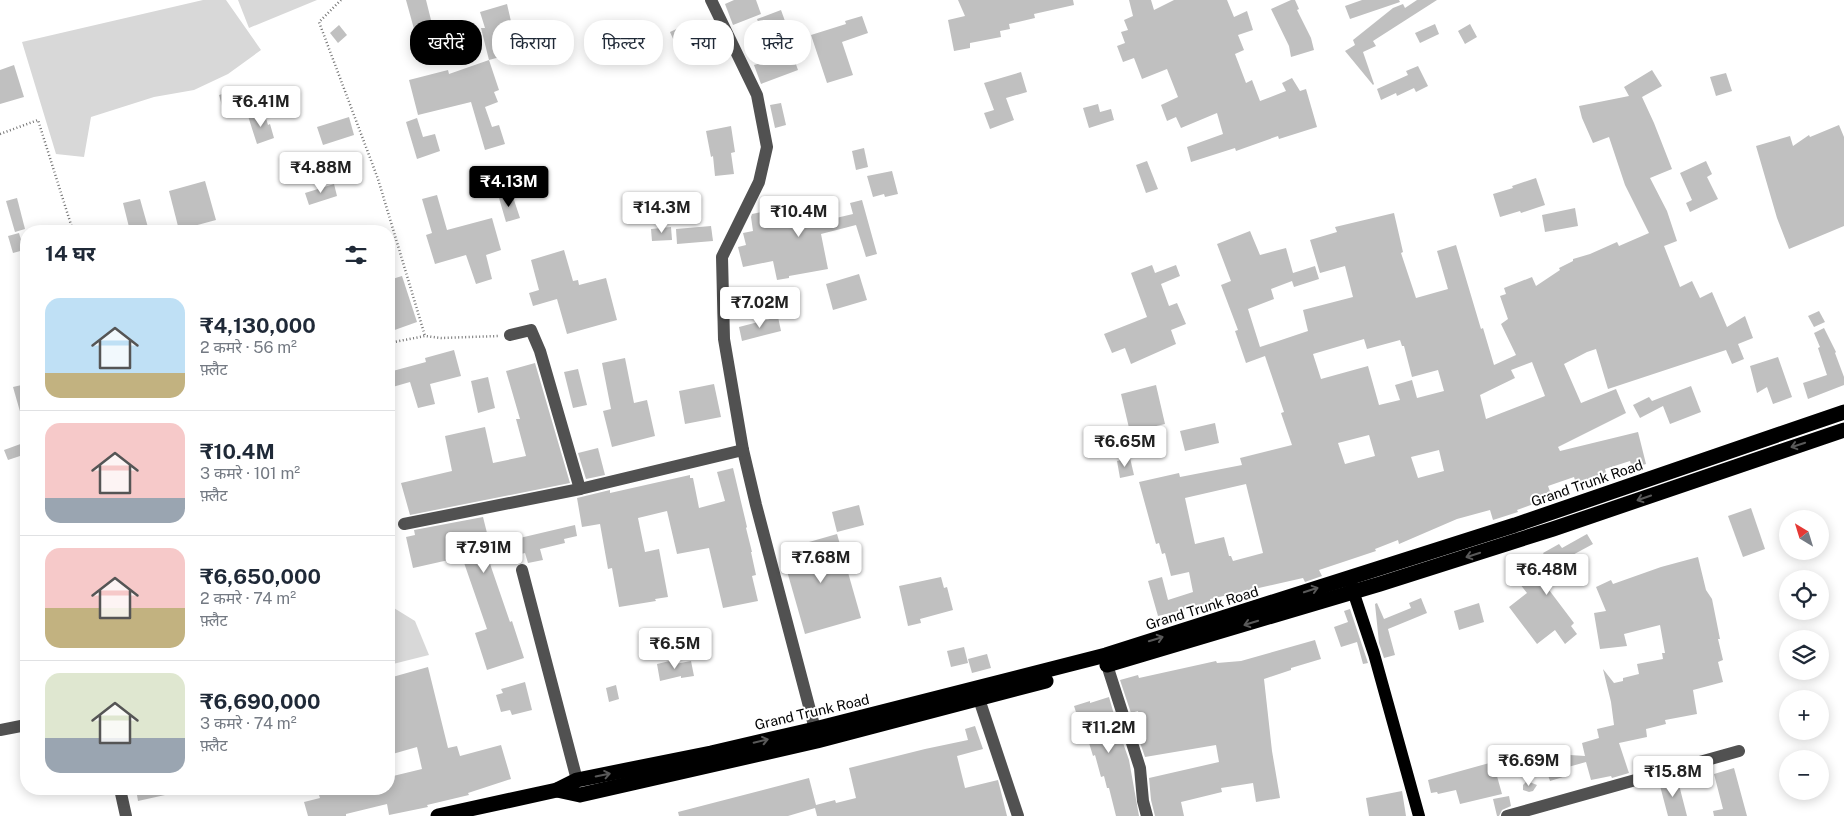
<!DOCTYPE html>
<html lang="hi">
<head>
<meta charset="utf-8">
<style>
  :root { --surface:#fff; --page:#f2f2f3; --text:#1f2937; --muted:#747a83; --line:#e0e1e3; --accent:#000 }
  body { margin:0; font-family:"Public Sans","Noto Sans Devanagari",sans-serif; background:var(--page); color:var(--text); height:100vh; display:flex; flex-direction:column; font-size:19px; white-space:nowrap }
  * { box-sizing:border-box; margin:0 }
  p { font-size:16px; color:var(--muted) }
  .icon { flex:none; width:28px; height:28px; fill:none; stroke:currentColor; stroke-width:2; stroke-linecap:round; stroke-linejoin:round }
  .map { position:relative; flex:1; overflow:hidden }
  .details { position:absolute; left:20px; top:225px; width:375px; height:570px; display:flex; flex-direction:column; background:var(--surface); border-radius:20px; box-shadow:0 2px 12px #0003 }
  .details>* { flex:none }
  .guide { position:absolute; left:410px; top:20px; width:475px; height:45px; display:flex; gap:10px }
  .needle { width:32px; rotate:322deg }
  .controls { position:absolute; left:1779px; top:510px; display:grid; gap:10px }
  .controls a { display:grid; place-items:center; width:50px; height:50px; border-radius:50%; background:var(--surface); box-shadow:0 2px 12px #0003; font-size:25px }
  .price { position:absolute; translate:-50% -42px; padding:0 11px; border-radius:5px; background:#fff; color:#222; font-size:16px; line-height:32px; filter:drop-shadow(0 1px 2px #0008) }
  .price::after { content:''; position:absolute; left:50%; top:30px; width:15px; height:11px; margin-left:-8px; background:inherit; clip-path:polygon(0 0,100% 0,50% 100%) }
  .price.active { background:var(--accent); color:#fff }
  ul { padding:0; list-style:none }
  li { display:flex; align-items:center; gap:15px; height:125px; padding:0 25px }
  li+li { border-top:1px solid var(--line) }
  li span { display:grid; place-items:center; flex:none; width:140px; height:100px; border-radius:15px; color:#555 }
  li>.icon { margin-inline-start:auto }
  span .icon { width:60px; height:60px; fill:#fffc; stroke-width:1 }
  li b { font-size:21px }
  h2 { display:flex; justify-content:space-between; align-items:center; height:60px; padding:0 25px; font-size:21px }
  .pill { padding:0 18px; border-radius:20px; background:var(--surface); box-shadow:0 2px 12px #0003; font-size:18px; line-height:45px }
  .pill.active { background:var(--accent); color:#fff }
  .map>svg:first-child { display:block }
  .green { fill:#d8d8d8 }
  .building { fill:#c0c0c0; fill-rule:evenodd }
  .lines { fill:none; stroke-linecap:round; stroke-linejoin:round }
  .path { stroke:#737373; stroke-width:2.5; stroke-dasharray:1 2.5; stroke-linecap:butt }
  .minor { stroke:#515151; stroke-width:12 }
  .major { stroke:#000; stroke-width:12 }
  .highway { stroke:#000; stroke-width:15 }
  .oneway { stroke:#595959 }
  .labels { text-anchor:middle; stroke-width:4; stroke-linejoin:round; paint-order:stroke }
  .street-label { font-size:14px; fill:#000; stroke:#fff }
</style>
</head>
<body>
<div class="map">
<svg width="1844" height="816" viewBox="0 0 1844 816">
  <rect width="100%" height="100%" fill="#fff"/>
  <g class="green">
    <polygon points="203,0 226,0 261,50 228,74 194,90 154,97 91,117 84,157 56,154 22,42"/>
    <polygon points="238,0 317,0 249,28"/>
    <polygon points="389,605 415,621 429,655 389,665"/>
  </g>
  <g class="building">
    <polygon points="406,0 426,0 432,24 414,29"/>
    <polygon points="734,0 756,0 761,14 733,25 725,4"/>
    <polygon points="958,0 1073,0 1074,5 1034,14 1035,18 1009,24 1010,29 1000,31 1001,37 970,43 970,48 954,51 948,20 965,16"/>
    <polygon points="1129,0 1151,0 1154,10 1174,0 1227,0 1234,17 1247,11 1253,30 1238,35 1244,50 1235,54 1246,83 1252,80 1260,101 1286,91 1282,83 1292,78 1300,91 1306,89 1317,127 1279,139 1278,136 1236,151 1235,148 1191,162 1187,147 1223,134 1217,113 1181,128 1176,117 1167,121 1161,105 1178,97 1167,69 1142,79 1134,58 1123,62 1117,46 1125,43 1121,32 1128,30 1124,20 1133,16"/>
    <polygon points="1291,0 1295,0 1299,9 1297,10 1311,38 1314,50 1291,57 1289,46 1271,9"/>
    <polygon points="1362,0 1399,0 1400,2 1350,19 1345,6"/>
    <polygon points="1417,0 1437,0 1373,41 1376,46 1363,52 1374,84 1373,85 1345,51 1355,45 1353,40 1393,8 1403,4 1405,8"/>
    <polygon points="507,4 518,52 489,60 481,28 485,28 480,12"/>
    <polygon points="781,10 794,46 790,47 798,70 761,84 754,65 761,63 756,49 767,45 757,19"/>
    <polygon points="862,16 868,33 842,42 853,75 827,83 811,35 846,24 845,21"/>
    <polygon points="689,23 694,32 674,41 670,32"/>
    <polygon points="1435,24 1439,34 1420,43 1415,33"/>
    <polygon points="1470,24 1477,37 1465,44 1458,31"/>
    <polygon points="339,25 347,35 338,43 330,33"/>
    <polygon points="489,60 499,90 494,92 498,102 485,107 492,127 499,125 505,144 485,150 471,102 418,115 409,80 448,70 449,74"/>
    <polygon points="14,65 24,97 0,104 0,70"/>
    <polygon points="1418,66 1428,86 1416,92 1414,88 1397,96 1396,93 1381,100 1377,89 1408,75 1406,71"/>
    <path d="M1652,70L1662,86L1642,97L1654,123L1672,169L1650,178L1667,211L1677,241L1664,246L1680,287L1692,281L1700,298L1712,292L1727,327L1745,316L1753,338L1738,344L1744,359L1732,364L1726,350L1608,389L1596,349L1587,352L1564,364L1581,403L1616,389L1626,413L1558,447L1560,451L1638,432L1646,464L1632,468L1630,461L1605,469L1608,481L1578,490L1574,477L1548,486L1552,497L1517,510L1518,512L1493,520L1490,510L1457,519L1399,544L1398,540L1375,549L1376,551L1319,570L1322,576L1305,582L1303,578L1210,599L1211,603L1158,616L1148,581L1162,577L1168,600L1193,592L1189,572L1171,576L1165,553L1162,554L1159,543L1156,544L1139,482L1179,473L1180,477L1242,465L1240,458L1292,445L1281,413L1284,412L1265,356L1246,363L1235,331L1238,330L1221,285L1231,281L1217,244L1250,231L1260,255L1286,248L1293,273L1315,266L1319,279L1294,287L1292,281L1271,289L1274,299L1248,309L1260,347L1308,331L1303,310L1353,297L1345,266L1320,273L1310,240L1337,232L1335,227L1394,213L1403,252L1401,253L1416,298L1448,289L1437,251L1456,245L1481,329L1483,328L1494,365L1516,355L1501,324L1508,319L1500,296L1506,294L1504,288L1532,277L1536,286L1560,270L1559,268L1573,261V259L1590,254L1617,242L1619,246L1649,233L1625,185L1609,137L1593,143L1582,118L1579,106L1629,96L1624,87ZM1364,339L1367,349L1400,340L1402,346H1404L1412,377L1438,370L1444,391L1417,398L1412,380L1395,385L1400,400L1379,405L1368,366L1321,379L1313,354ZM1532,362L1545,396L1486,419L1480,395L1515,378L1511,370ZM1369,435L1375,456L1345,464L1338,443ZM1439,450L1444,471L1418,478L1411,457ZM1246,484L1263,553L1233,561L1231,556H1229L1224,537L1195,544L1185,498Z"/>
    <polygon points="1021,72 1027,92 1006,98 1014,120 990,129 984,113 994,110 984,83"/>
    <polygon points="1726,73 1732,91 1716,96 1710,77"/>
    <polygon points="239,89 244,107 224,113 219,95"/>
    <polygon points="781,103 786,125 775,128 770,105"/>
    <polygon points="1098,104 1100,112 1111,109 1114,120 1089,128 1083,108"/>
    <polygon points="261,112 262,116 265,115 268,125 270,124 274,138 257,144 248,116"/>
    <polygon points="349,117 354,135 323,145 317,127"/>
    <polygon points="417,118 423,137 435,134 440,151 417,159 406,122"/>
    <polygon points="1839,125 1844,137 1844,226 1789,249 1777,218 1756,146 1790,136 1793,146 1809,135 1810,137"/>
    <polygon points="731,126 735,152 731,153 734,174 715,176 713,156 711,157 706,131"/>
    <polygon points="864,148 868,167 856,170 852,151"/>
    <polygon points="1147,161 1158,189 1146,193 1136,165"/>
    <polygon points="1706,161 1712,174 1707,177 1718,199 1690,212 1686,203 1692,200 1680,173"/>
    <polygon points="892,171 898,194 885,197 884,194 873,197 867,176"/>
    <polygon points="1536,178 1545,205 1521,213 1520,211 1500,217 1493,194 1513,188 1512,186"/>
    <polygon points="205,181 216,220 179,230 169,191"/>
    <polygon points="334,184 337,196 309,205 305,193"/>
    <polygon points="512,194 520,218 506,222 499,198"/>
    <polygon points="437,195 447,230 492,218 501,250 486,255 492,279 476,284 466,255 435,264 426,235 432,233 422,199"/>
    <polygon points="17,198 25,229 15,232 6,201"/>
    <polygon points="140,199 149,231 130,231 123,203"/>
    <polygon points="862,200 877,254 866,257 856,225 821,234 828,269 789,276 789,278 777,280 773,261 743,267 738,247 746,245 743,233 753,231 751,217 752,214 813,201 819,222 853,214 850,203"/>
    <polygon points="1575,208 1578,226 1545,232 1542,215"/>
    <polygon points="711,226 713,241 677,244 676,229"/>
    <polygon points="671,227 672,240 652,241 651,229"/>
    <polygon points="19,233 24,250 13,253 8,236"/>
    <polygon points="564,250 573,281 578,280 579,285 606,278 617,320 567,334 557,299 533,306 529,293 539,290 531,260"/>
    <polygon points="1152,265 1155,273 1176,265 1180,276 1161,284 1169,306 1177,303 1186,324 1171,330 1176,344 1131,364 1125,348 1112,353 1104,334 1147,317 1131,273"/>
    <polygon points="859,274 867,300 833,310 826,284"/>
    <polygon points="402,276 417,322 389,332 389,280"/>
    <polygon points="1819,311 1825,322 1814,327 1808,316"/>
    <polygon points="778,317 781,331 742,341 739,327"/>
    <polygon points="1824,328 1836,352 1835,353 1844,377 1844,385 1808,399 1803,383 1827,375 1818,348 1820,347 1814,333"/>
    <polygon points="454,350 461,376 430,384 435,404 418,408 410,382 389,388 389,372 426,362 425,358"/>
    <polygon points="1778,357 1792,397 1773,404 1767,387 1757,393 1750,366"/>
    <polygon points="625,358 634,403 647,400 655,436 612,447 603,411 611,409 602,363"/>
    <polygon points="535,363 570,483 410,515 401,483 452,471 445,436 485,427 493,463 526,456 516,419 520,419 506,371"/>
    <polygon points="578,369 587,405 573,408 564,372"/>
    <polygon points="488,377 495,408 478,413 471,381"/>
    <polygon points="26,384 26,421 23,422 13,387"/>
    <polygon points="714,384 721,417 685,424 679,391"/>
    <polygon points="1156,385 1165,424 1130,432 1121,394"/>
    <polygon points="1691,386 1701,412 1670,424 1663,406 1640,418 1633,405 1649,397 1652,401"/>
    <polygon points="1215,423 1219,443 1185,451 1180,431"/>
    <polygon points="1137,440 1141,455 1131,458 1127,443"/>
    <polygon points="26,442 26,454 8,460 4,450"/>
    <polygon points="598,448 605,475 586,479 578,453"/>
    <polygon points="1130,458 1134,475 1120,478 1117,461"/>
    <polygon points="733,468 747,527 746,528 752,552 751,552 756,575 752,576 758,601 723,608 709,548 677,554 667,511 638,518 645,552 659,549 668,597 655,599 656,601 619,607 612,568 608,569 600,524 582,527 577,498 610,490 610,493 690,475 690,478 693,478 699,508 725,501 717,472"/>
    <polygon points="859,505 864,525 837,532 832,512"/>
    <polygon points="1751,508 1765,549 1743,557 1728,516"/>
    <polygon points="483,517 490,545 575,525 577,536 564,539 565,543 540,549 543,560 528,563 525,553 489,561 510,622 512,621 524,658 487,670 475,633 487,629 462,557 413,568 406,537 415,535 414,530"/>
    <polygon points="837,534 861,618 805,634 781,550"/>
    <polygon points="1587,534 1593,544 1567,558 1572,566 1543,582 1574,623 1571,626 1577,634 1565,644 1555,630 1537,644 1509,607 1527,593 1516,579 1529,570 1534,577 1550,564 1543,553 1559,544 1562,548"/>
    <polygon points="1698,557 1706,590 1712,599 1720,639 1718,639 1723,660 1718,662 1723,682 1693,690 1697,714 1665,720 1666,724 1646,729 1647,737 1619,743 1629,773 1612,778 1611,776 1591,780 1586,762 1561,769 1563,777 1550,781 1544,764 1557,759 1559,764 1570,755 1585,756 1582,743 1599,738 1597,729 1614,725 1611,702 1603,669 1614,683 1623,681 1623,678 1639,674 1637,664 1663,659 1662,653 1665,653 1660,625 1624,634 1627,646 1600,649 1594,613 1606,611 1596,587 1611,580 1613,584 1661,567"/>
    <polygon points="941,577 944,588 947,587 953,610 920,619 921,623 908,626 899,586"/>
    <polygon points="1421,598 1427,613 1388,629 1395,655 1384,658 1379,643 1375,604 1377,603 1384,619 1411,608 1409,603"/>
    <polygon points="1479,603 1484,622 1459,630 1454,611"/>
    <polygon points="1350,609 1368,663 1363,664 1357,642 1341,647 1334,627 1348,622 1344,611"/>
    <polygon points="1315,640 1321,659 1291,668 1291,670 1264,679 1272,751 1280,798 1256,802 1253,783 1221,788 1222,792 1181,802 1184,816 1155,816 1151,800 1149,778 1219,762 1216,745 1145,757 1138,737 1143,736 1138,711 1131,713 1120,680 1138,675 1139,678 1216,661 1217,663 1241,661"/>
    <polygon points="964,647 968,663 951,667 947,651"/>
    <polygon points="987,654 991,668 972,673 968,659"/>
    <polygon points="674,660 675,664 691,661 694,676 681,678 681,676 660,681 657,664"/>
    <polygon points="428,667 448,748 457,746 460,756 501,745 511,779 468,793 469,795 427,805 428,807 389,815 387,804 346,814 346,816 308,816 304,802 320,798 318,792 328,790 328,789 389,789 389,777 422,769 417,747 389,755 389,678"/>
    <polygon points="525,682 532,710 512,715 510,710 501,712 496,695 503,693 501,689"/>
    <polygon points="616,685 619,699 609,702 606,688"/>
    <polygon points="1109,697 1115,718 1113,718 1120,740 1122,740 1129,760 1139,816 1116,816 1109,788 1107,788 1104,776 1101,777 1095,755 1093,756 1086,733 1083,734 1074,706 1090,701 1090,703"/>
    <polygon points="975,726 983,749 957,756 965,788 998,780 1007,816 817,816 815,808 788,816 679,816 678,812 809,778 816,805 835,800 836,803 856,798 849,768 925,749 968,740 965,729"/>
    <polygon points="1493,762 1502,794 1460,804 1456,790 1438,794 1437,792 1431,793 1428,780"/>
    <polygon points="1734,768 1747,816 1714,816 1713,811 1723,809 1714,774"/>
    <polygon points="1675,777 1676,782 1678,781 1687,816 1668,816 1659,782"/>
    <polygon points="1527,781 1537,785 1533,791 1529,792 1523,790 1523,785"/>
    <polygon points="136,789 173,789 174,793 138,801"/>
    <polygon points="1402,791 1406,816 1369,816 1366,798"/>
    <polygon points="1509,796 1511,806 1502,810 1499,816 1497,816 1493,799"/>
  </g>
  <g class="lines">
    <g class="path">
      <polyline points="341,0 319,22 378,179 425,336"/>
      <polyline points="0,134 38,120 73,231"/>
      <polyline points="389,343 425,336 441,338 498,336"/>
    </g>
    <g class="minor">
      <polyline points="711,0 757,95 767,147 759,182 722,257 724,339 743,450 756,505 815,729"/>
      <polyline points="510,335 531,330 540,351 580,489"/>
      <polyline points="404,524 580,489 743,450"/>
      <polyline points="522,570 577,780"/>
      <polyline points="1107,665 1140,768 1143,801 1147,816"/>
      <polyline points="979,699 1018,816"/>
      <polyline points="0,730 26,725"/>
      <polyline points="120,789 126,816"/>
      <polyline points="1507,816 1739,751"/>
    </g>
    <polyline class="major" points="1351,585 1374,654 1419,816"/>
    <g class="highway">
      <polyline points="1107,665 1380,584 1553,529 1844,430"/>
      <polyline points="557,790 580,795 817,741 1046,681"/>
      <polyline points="438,816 557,790 577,780 711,753 815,729 1106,655 1515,525 1844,412"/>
    </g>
  </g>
  <defs><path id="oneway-shaft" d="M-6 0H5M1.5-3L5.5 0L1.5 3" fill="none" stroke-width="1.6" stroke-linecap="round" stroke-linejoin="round" transform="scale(1.25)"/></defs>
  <g class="oneway">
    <use href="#oneway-shaft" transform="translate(1798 445) rotate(162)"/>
    <use href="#oneway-shaft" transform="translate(1644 498) rotate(161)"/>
    <use href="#oneway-shaft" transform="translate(1473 555) rotate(162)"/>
    <use href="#oneway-shaft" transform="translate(1311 590) rotate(-18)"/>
    <use href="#oneway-shaft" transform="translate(1251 623) rotate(163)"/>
    <use href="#oneway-shaft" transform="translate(1156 639) rotate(-17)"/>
    <use href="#oneway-shaft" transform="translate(761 741) rotate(-13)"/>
    <use href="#oneway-shaft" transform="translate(603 775) rotate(-11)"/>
  </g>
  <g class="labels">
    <g class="street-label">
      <text transform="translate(1587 483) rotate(-19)" y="5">Grand Trunk Road</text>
      <text transform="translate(1202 608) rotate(-17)" y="5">Grand Trunk Road</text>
      <text transform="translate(812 712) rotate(-13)" y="5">Grand Trunk Road</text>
    </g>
  </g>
</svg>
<div class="controls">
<a><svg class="needle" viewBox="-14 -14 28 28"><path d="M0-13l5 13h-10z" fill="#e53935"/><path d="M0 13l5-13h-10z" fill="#747a83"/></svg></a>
<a><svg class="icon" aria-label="locate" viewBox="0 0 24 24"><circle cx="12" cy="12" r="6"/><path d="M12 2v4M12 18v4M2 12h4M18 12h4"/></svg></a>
<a><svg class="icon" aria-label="layers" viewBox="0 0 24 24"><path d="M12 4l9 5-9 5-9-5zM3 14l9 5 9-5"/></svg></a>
<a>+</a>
<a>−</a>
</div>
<b class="price" style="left:261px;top:128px">₹6.41M</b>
<b class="price" style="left:321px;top:194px">₹4.88M</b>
<b class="price active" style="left:509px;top:208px">₹4.13M</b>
<b class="price" style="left:662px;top:234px">₹14.3M</b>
<b class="price" style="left:799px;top:238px">₹10.4M</b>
<b class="price" style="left:760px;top:329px">₹7.02M</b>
<b class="price" style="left:1125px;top:468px">₹6.65M</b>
<b class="price" style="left:484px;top:574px">₹7.91M</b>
<b class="price" style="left:821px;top:584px">₹7.68M</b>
<b class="price" style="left:1547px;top:596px">₹6.48M</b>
<b class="price" style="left:675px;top:670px">₹6.5M</b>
<b class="price" style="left:1109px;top:754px">₹11.2M</b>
<b class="price" style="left:1529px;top:787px">₹6.69M</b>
<b class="price" style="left:1673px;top:798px">₹15.8M</b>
<div class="guide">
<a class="pill active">खरीदें</a>
<a class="pill">किराया</a>
<a class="pill">फ़िल्टर</a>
<a class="pill">नया</a>
<a class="pill">फ़्लैट</a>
</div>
<section class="details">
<h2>14 घर<svg class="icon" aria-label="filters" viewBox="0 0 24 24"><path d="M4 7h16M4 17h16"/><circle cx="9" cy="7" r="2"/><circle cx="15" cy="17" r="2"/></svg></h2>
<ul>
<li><span style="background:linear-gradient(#bfe0f5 75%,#c2b280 0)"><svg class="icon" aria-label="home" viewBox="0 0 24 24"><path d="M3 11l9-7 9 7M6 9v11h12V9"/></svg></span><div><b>₹4,130,000</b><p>2 कमरे · 56 m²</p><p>फ़्लैट</p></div></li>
<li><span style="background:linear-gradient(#f6c9c9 75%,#9aa5b1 0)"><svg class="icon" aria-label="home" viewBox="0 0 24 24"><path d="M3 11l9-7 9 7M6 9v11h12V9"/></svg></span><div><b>₹10.4M</b><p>3 कमरे · 101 m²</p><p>फ़्लैट</p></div></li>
<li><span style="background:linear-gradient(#f6c9c9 60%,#c2b280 0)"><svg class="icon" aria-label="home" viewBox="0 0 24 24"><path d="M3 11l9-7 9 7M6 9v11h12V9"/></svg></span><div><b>₹6,650,000</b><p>2 कमरे · 74 m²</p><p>फ़्लैट</p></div></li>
<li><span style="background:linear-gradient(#dfe7d0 65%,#9aa5b1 0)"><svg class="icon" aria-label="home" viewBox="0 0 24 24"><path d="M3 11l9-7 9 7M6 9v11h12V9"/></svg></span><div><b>₹6,690,000</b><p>3 कमरे · 74 m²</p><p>फ़्लैट</p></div></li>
</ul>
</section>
</div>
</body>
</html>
